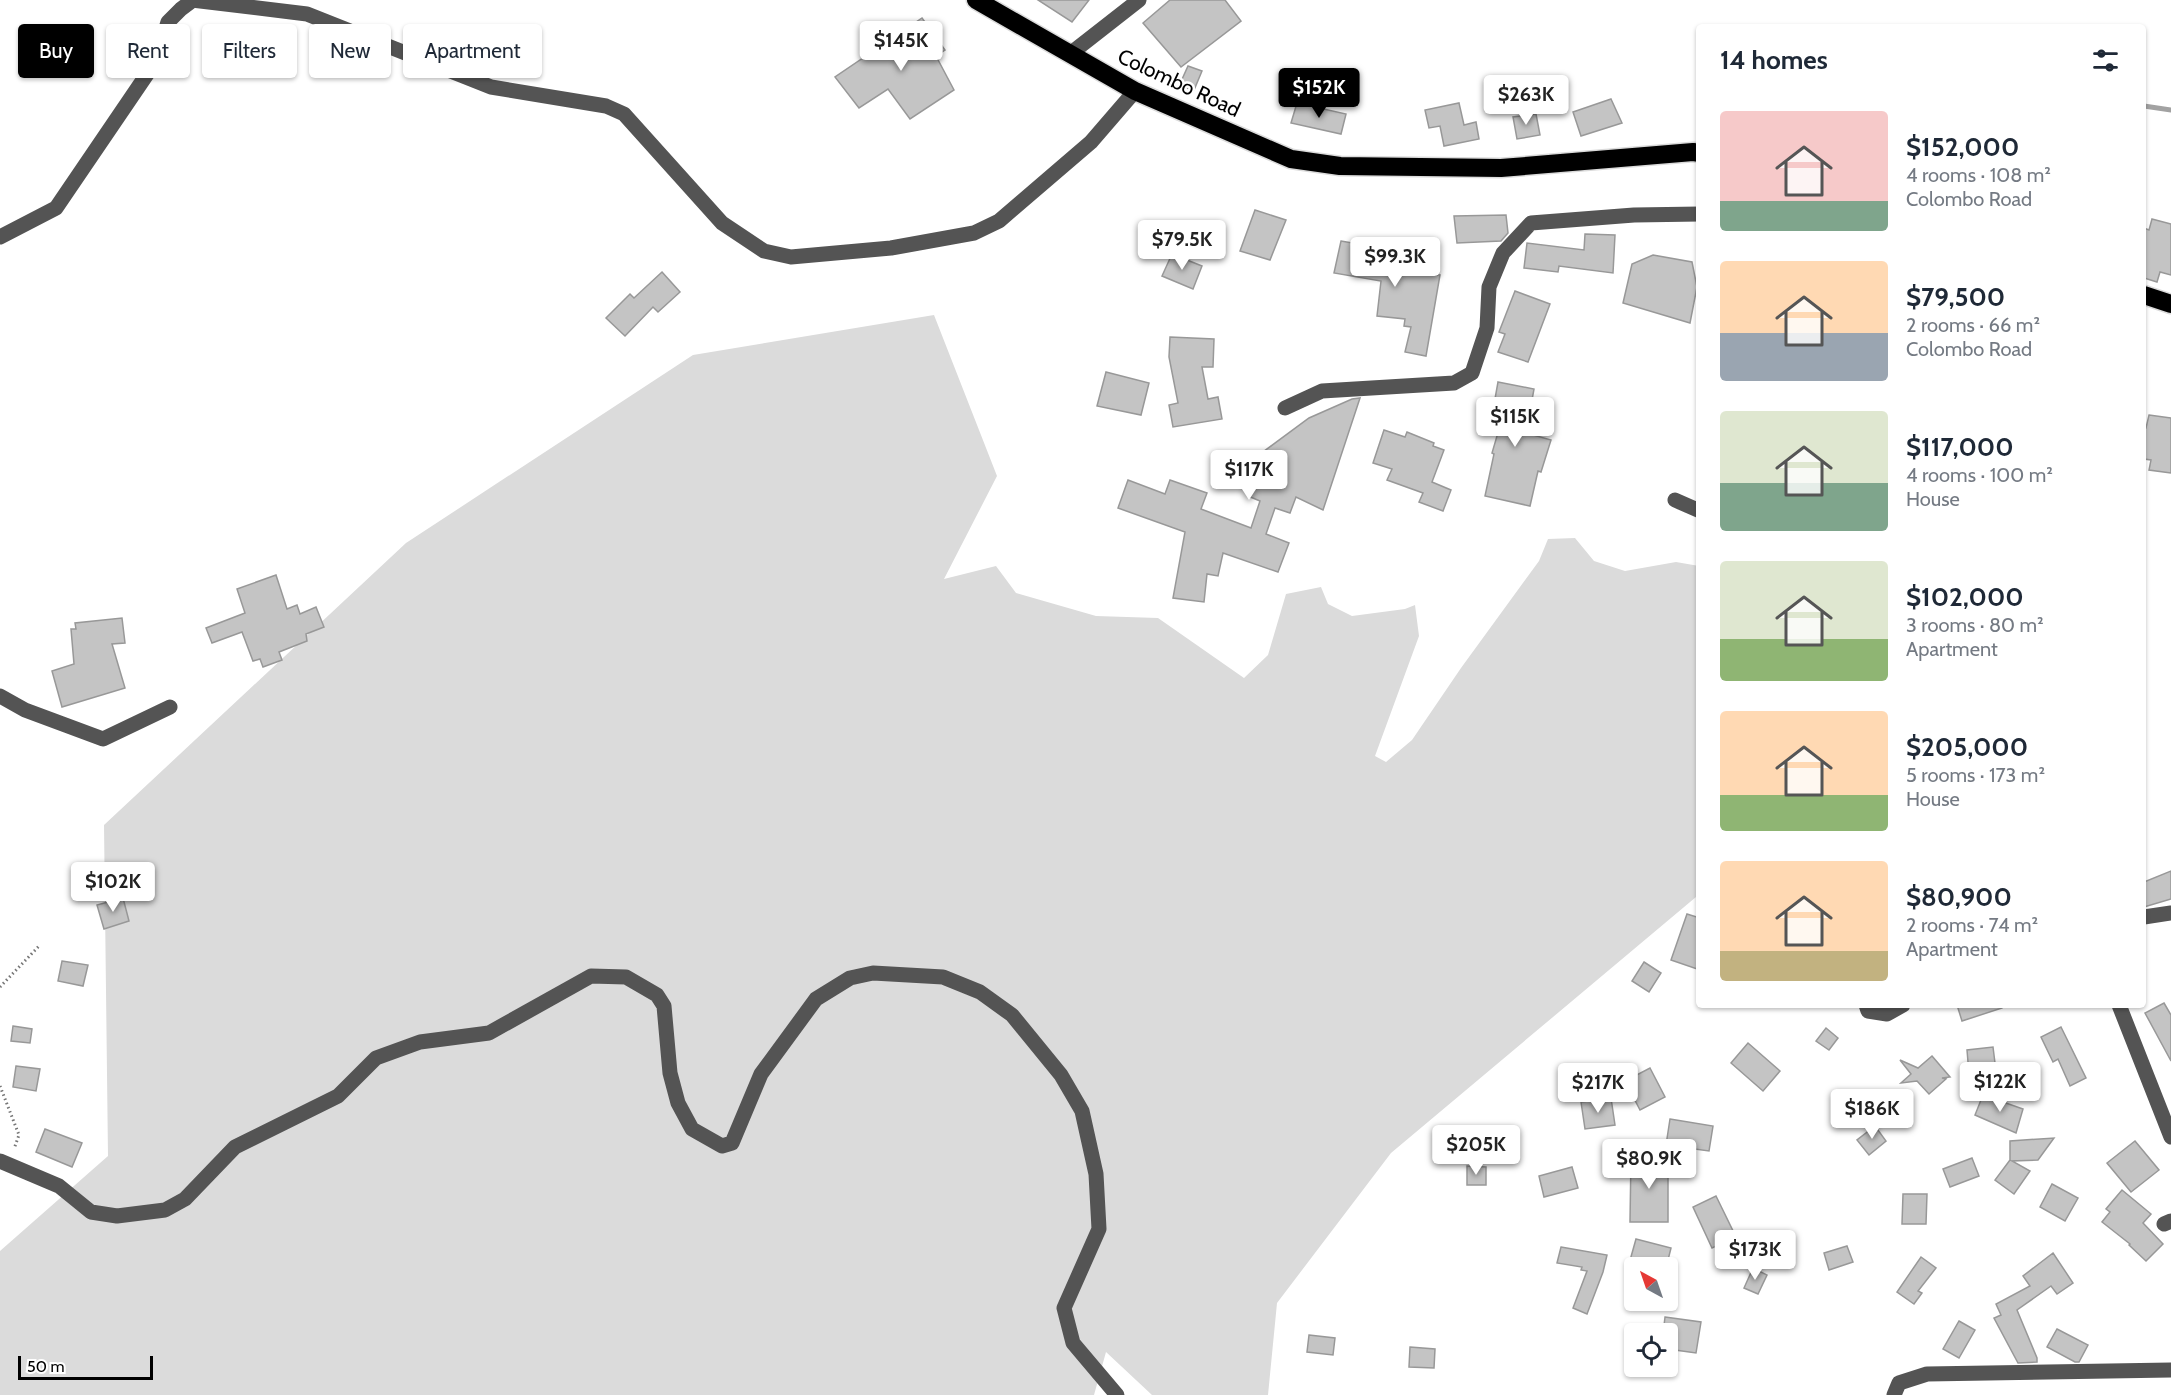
<!DOCTYPE html>
<html lang="en">
<head>
<meta charset="utf-8">
<style>
  :root { --surface:#fff; --page:#f2f2f3; --text:#1f2937; --muted:#747a83; --accent:#000 }
  body { margin:0; font-family:Cabin,sans-serif; background:var(--page); color:var(--text); height:100vh; display:flex; flex-direction:column; font-size:22px; white-space:nowrap }
  * { box-sizing:border-box; margin:0 }
  p { font-size:20px; color:var(--muted) }
  .icon { flex:none; width:33px; height:33px; fill:none; stroke:currentColor; stroke-width:2; stroke-linecap:round; stroke-linejoin:round }
  .map { position:relative; flex:1; overflow:hidden }
  .sheet { position:absolute; left:1696px; top:24px; width:450px; height:984px; display:flex; flex-direction:column; background:var(--surface); border-radius:6px; box-shadow:0 2px 4px #0004 }
  .sheet>* { flex:none }
  .top-card { position:absolute; left:18px; top:24px; width:570px; height:54px; display:flex; gap:12px }
  .needle { width:39px; rotate:320deg }
  .tools { position:absolute; left:1624px; top:1257px; display:grid; gap:12px }
  .tools a { display:grid; place-items:center; width:54px; height:54px; border-radius:6px; background:var(--surface); box-shadow:0 2px 4px #0004; font-size:30px }
  .scale { position:absolute; left:18px; bottom:15px; width:135px; box-sizing:border-box; padding-left:6px; border:3px solid #000; border-top:0; font-size:16px; line-height:21px; white-space:nowrap; color:#000; -webkit-text-stroke:4px #fff; paint-order:stroke }
  .price { position:absolute; translate:-50% -51px; padding:0 14px; border-radius:6px; background:#fff; color:#222; font-size:20px; line-height:39px; filter:drop-shadow(0 2px 3px #0008) }
  .price::after { content:''; position:absolute; left:50%; top:36px; width:18px; height:14px; margin-left:-9px; background:inherit; clip-path:polygon(0 0,100% 0,50% 100%) }
  .price.selected { background:var(--accent); color:#fff }
  ul { padding:0; list-style:none }
  li { display:flex; align-items:center; gap:18px; height:150px; padding:0 24px }
  li span { display:grid; place-items:center; flex:none; width:168px; height:120px; border-radius:6px; color:#555 }
  li>.icon { margin-inline-start:auto }
  span .icon { width:72px; height:72px; fill:#fffc; stroke-width:1 }
  li b { font-size:26px }
  h2 { display:flex; justify-content:space-between; align-items:center; height:72px; padding:0 24px; font-size:26px }
  .tag { padding:0 21px; border-radius:6px; background:var(--surface); box-shadow:0 2px 4px #0004; font-size:21px; line-height:54px }
  .tag.selected { background:var(--accent); color:#fff }
  .map>svg:first-child { display:block }
  .green { fill:#dbdbdb }
  .lines { fill:none; stroke-linecap:round; stroke-linejoin:round }
  .stream { stroke:#a2a2a2; stroke-width:5 }
  .building { fill:#c4c4c4; stroke:#989898; stroke-width:1.5 }
  .highway-casing { stroke:#dbdbdb; stroke-width:21 }
  .path { stroke:#767676; stroke-width:3; stroke-dasharray:1.5 3; stroke-linecap:butt }
  .minor { stroke:#545454; stroke-width:15 }
  .highway { stroke:#000; stroke-width:18 }
  .labels { text-anchor:middle; stroke-width:5; stroke-linejoin:round; paint-order:stroke }
  .street-label { font-size:21px; fill:#000; stroke:#fff }
</style>
</head>
<body>
<div class="map">
<svg width="2171" height="1395" viewBox="0 0 2171 1395">
  <rect width="100%" height="100%" fill="#fff"/>
  <polygon class="green" points="934,315 997,476 944,579 996,566 1016,593 1096,616 1158,618 1244,678 1268,655 1286,594 1321,587 1328,604 1352,616 1405,609 1415,605 1419,636 1375,756 1386,762 1412,740 1461,668 1539,561 1548,539 1575,538 1594,561 1625,571 1676,562 1699,566 1700,889 1696,897 1391,1153 1277,1303 1268,1395 1152,1395 1106,1352 1094,1395 0,1395 0,1251 108,1156 104,825 406,543 693,355"/>
  <g class="lines">
    <polyline class="stream" points="2144,106 2171,110"/>
  </g>
  <g class="building">
    <polygon points="1038,0 1089,0 1072,22"/>
    <polygon points="1170,0 1225,0 1241,21 1181,67 1143,23"/>
    <polygon points="922,18 945,50 936,56 954,90 910,119 888,89 859,108 835,77"/>
    <polygon points="1188,66 1202,71 1194,90 1179,86"/>
    <polygon points="1611,99 1622,123 1581,136 1573,112"/>
    <polygon points="1297,103 1346,114 1341,134 1291,123"/>
    <polygon points="1459,103 1464,125 1476,122 1479,139 1444,146 1440,126 1429,128 1425,110"/>
    <polygon points="1536,114 1540,135 1517,139 1513,117"/>
    <polygon points="1255,210 1286,220 1270,260 1240,251"/>
    <polygon points="1506,215 1508,233 1501,241 1457,243 1454,216"/>
    <polygon points="2152,219 2171,224 2171,275 2160,272 2157,282 2144,278 2144,228 2149,230"/>
    <polygon points="1585,234 1615,235 1613,273 1559,266 1558,272 1524,268 1527,243 1584,250"/>
    <polygon points="1341,241 1409,253 1406,272 1440,275 1426,356 1405,352 1411,327 1404,326 1405,319 1377,316 1381,281 1334,273"/>
    <polygon points="1172,254 1202,266 1193,289 1162,276"/>
    <polygon points="1653,255 1692,262 1697,287 1690,323 1623,303 1632,264"/>
    <polygon points="662,272 680,292 658,312 653,307 625,336 606,318 630,294 634,298"/>
    <polygon points="1515,291 1550,304 1528,362 1498,352 1505,334 1499,332"/>
    <polygon points="1170,337 1214,339 1213,367 1202,367 1208,399 1218,397 1222,419 1173,427 1169,405 1178,403 1169,357"/>
    <polygon points="1106,372 1149,383 1141,415 1097,406"/>
    <polygon points="1498,382 1534,389 1526,433 1551,440 1541,472 1538,471 1530,506 1485,496 1494,454 1492,453 1504,412 1493,410"/>
    <polygon points="1360,398 1323,510 1296,497 1290,513 1275,508 1266,534 1289,543 1278,572 1223,553 1218,576 1207,574 1204,602 1173,598 1185,532 1118,508 1128,480 1165,494 1170,480 1207,493 1201,509 1251,528 1260,501 1248,496 1255,476 1244,472 1250,455 1256,457 1309,418 1352,399"/>
    <polygon points="2149,415 2171,418 2171,473 2149,470 2151,460 2144,459 2144,428 2146,428"/>
    <polygon points="1384,430 1405,437 1407,432 1434,443 1433,446 1444,450 1432,482 1451,490 1443,511 1419,502 1423,493 1387,480 1392,469 1373,463"/>
    <polygon points="276,575 287,609 297,605 300,614 316,607 324,627 306,634 307,641 279,652 282,660 263,667 260,659 253,661 242,632 212,643 206,628 245,613 237,589"/>
    <polygon points="122,618 125,643 112,644 125,688 62,707 52,671 74,664 71,629 76,629 75,623"/>
    <polygon points="2171,871 2171,899 2144,907 2144,882"/>
    <polygon points="123,898 129,921 104,929 97,905"/>
    <polygon points="1687,914 1700,918 1700,970 1671,960"/>
    <polygon points="62,961 88,965 83,986 58,981"/>
    <polygon points="1644,962 1661,973 1649,992 1632,981"/>
    <polygon points="2164,1003 2171,1015 2171,1061 2145,1013"/>
    <polygon points="1957,1005 2002,1005 2002,1008 1962,1021"/>
    <polygon points="13,1026 32,1029 30,1043 11,1041"/>
    <polygon points="2061,1027 2086,1078 2070,1086 2058,1059 2053,1062 2041,1037"/>
    <polygon points="1826,1028 1838,1038 1829,1050 1816,1041"/>
    <polygon points="1748,1043 1780,1071 1763,1091 1731,1063"/>
    <polygon points="1993,1047 1996,1071 1969,1074 1967,1050"/>
    <polygon points="1932,1056 1950,1077 1942,1078 1946,1079 1929,1094 1917,1081 1901,1083 1911,1074 1900,1060 1918,1068"/>
    <polygon points="16,1066 40,1069 36,1091 13,1087"/>
    <polygon points="1650,1068 1665,1097 1640,1110 1625,1081"/>
    <polygon points="1983,1095 2023,1109 2016,1133 1975,1115"/>
    <polygon points="1611,1098 1615,1125 1585,1129 1581,1102"/>
    <polygon points="1670,1119 1713,1126 1709,1151 1666,1145"/>
    <polygon points="1875,1126 1886,1141 1869,1155 1857,1140"/>
    <polygon points="45,1129 82,1143 72,1167 36,1152"/>
    <polygon points="2054,1138 2038,1160 2012,1161 2030,1171 2014,1194 1995,1180 2010,1160 2010,1141"/>
    <polygon points="2135,1141 2159,1170 2131,1192 2107,1163"/>
    <polygon points="1631,1157 1668,1158 1668,1222 1630,1222"/>
    <polygon points="1972,1158 1979,1176 1950,1187 1943,1169"/>
    <polygon points="1467,1166 1486,1167 1486,1185 1467,1185"/>
    <polygon points="1572,1167 1578,1188 1544,1197 1539,1176"/>
    <polygon points="2052,1184 2078,1198 2065,1221 2040,1207"/>
    <polygon points="2122,1190 2151,1214 2143,1223 2163,1244 2146,1261 2129,1245 2130,1244 2102,1222 2110,1212 2106,1209"/>
    <polygon points="1903,1194 1927,1194 1926,1224 1902,1224"/>
    <polygon points="1716,1196 1736,1237 1712,1248 1693,1207"/>
    <polygon points="1636,1239 1671,1248 1666,1268 1634,1268 1634,1265 1629,1264"/>
    <polygon points="1847,1246 1853,1262 1829,1270 1824,1253"/>
    <polygon points="1561,1247 1607,1255 1603,1272 1587,1314 1573,1308 1587,1271 1581,1270 1582,1267 1557,1263"/>
    <polygon points="2053,1253 2073,1283 2057,1294 2051,1286 2017,1310 2037,1358 2037,1362 2018,1363 1994,1318 2001,1315 1996,1304 2030,1286 2023,1276"/>
    <polygon points="1921,1257 1936,1268 1918,1291 1922,1293 1914,1304 1897,1292"/>
    <polygon points="1753,1268 1767,1275 1758,1294 1744,1288"/>
    <polygon points="1665,1317 1701,1322 1696,1353 1668,1349 1668,1334 1663,1334"/>
    <polygon points="1959,1321 1975,1330 1959,1358 1943,1349"/>
    <polygon points="2057,1329 2088,1345 2079,1362 2075,1362 2047,1347"/>
    <polygon points="1309,1335 1335,1338 1333,1355 1307,1352"/>
    <polygon points="1410,1347 1435,1349 1434,1368 1409,1367"/>
  </g>
  <g class="lines">
    <g class="highway-casing">
      <g id="highway">
        <polyline points="976,0 1135,91 1291,159 1340,166 1501,168 1693,152 1700,153"/>
        <polyline points="2144,295 2171,304"/>
      </g>
    </g>
    <g class="path">
      <polyline points="0,987 40,945"/>
      <polyline points="0,1086 19,1135 14,1149"/>
    </g>
    <g class="minor">
      <polyline points="192,0 307,14 491,87 606,106 624,114 722,223 764,251 791,257 891,248 974,233 999,221 1091,142 1135,91"/>
      <polyline points="1070,54 1139,0"/>
      <polyline points="0,237 56,208 156,61 168,22 181,9 193,0"/>
      <polyline points="1285,408 1322,391 1454,383 1472,373 1487,328 1489,287 1503,253 1531,223 1634,215 1700,214"/>
      <polyline points="1675,500 1700,511"/>
      <polyline points="0,696 25,710 103,739 170,707"/>
      <polyline points="2144,917 2171,913"/>
      <polyline points="1866,1005 1868,1011 1887,1014 1903,1005"/>
      <polyline points="2119,1005 2171,1137"/>
      <polyline points="0,1161 59,1186 91,1212 117,1216 165,1210 185,1199 235,1147 338,1096 376,1058 420,1042 489,1033 591,976 626,977 657,995 664,1006 670,1073 678,1103 692,1129 722,1146 732,1143 761,1074 816,999 850,978 873,973 943,977 980,992 1012,1015 1061,1075 1082,1111 1096,1174 1099,1229 1064,1308 1073,1343 1117,1395"/>
      <polyline points="2164,1224 2171,1221"/>
      <polyline points="1894,1395 1899,1383 1927,1374 2171,1370"/>
    </g>
    <use href="#highway" class="highway"/>
  </g>
  <g class="labels">
    <g class="street-label">
      <text transform="translate(1179 83) rotate(25)" y="7">Colombo Road</text>
    </g>
  </g>
</svg>
<div class="tools">
<a><svg class="needle" viewBox="-14 -14 28 28"><path d="M0-13l5 13h-10z" fill="#e53935"/><path d="M0 13l5-13h-10z" fill="#747a83"/></svg></a>
<a><svg class="icon" aria-label="locate" viewBox="0 0 24 24"><circle cx="12" cy="12" r="6"/><path d="M12 2v4M12 18v4M2 12h4M18 12h4"/></svg></a>
</div>
<div class="scale">50 m</div>
<b class="price" style="left:901px;top:72px">$145K</b>
<b class="price selected" style="left:1319px;top:119px">$152K</b>
<b class="price" style="left:1526px;top:126px">$263K</b>
<b class="price" style="left:1182px;top:271px">$79.5K</b>
<b class="price" style="left:1395px;top:288px">$99.3K</b>
<b class="price" style="left:1515px;top:448px">$115K</b>
<b class="price" style="left:1249px;top:501px">$117K</b>
<b class="price" style="left:113px;top:913px">$102K</b>
<b class="price" style="left:2000px;top:1113px">$122K</b>
<b class="price" style="left:1598px;top:1114px">$217K</b>
<b class="price" style="left:1872px;top:1140px">$186K</b>
<b class="price" style="left:1476px;top:1176px">$205K</b>
<b class="price" style="left:1649px;top:1190px">$80.9K</b>
<b class="price" style="left:1755px;top:1281px">$173K</b>
<div class="top-card">
<a class="tag selected">Buy</a>
<a class="tag">Rent</a>
<a class="tag">Filters</a>
<a class="tag">New</a>
<a class="tag">Apartment</a>
</div>
<section class="sheet">
<h2>14 homes<svg class="icon" aria-label="filters" viewBox="0 0 24 24"><path d="M4 7h16M4 17h16"/><circle cx="9" cy="7" r="2"/><circle cx="15" cy="17" r="2"/></svg></h2>
<ul>
<li><span style="background:linear-gradient(#f6c9c9 75%,#7fa58c 0)"><svg class="icon" aria-label="home" viewBox="0 0 24 24"><path d="M3 11l9-7 9 7M6 9v11h12V9"/></svg></span><div><b>$152,000</b><p>4 rooms · 108 m²</p><p>Colombo Road</p></div></li>
<li><span style="background:linear-gradient(#ffd9b3 60%,#9aa5b1 0)"><svg class="icon" aria-label="home" viewBox="0 0 24 24"><path d="M3 11l9-7 9 7M6 9v11h12V9"/></svg></span><div><b>$79,500</b><p>2 rooms · 66 m²</p><p>Colombo Road</p></div></li>
<li><span style="background:linear-gradient(#dfe7d0 60%,#7fa58c 0)"><svg class="icon" aria-label="home" viewBox="0 0 24 24"><path d="M3 11l9-7 9 7M6 9v11h12V9"/></svg></span><div><b>$117,000</b><p>4 rooms · 100 m²</p><p>House</p></div></li>
<li><span style="background:linear-gradient(#dfe7d0 65%,#8fb573 0)"><svg class="icon" aria-label="home" viewBox="0 0 24 24"><path d="M3 11l9-7 9 7M6 9v11h12V9"/></svg></span><div><b>$102,000</b><p>3 rooms · 80 m²</p><p>Apartment</p></div></li>
<li><span style="background:linear-gradient(#ffd9b3 70%,#8fb573 0)"><svg class="icon" aria-label="home" viewBox="0 0 24 24"><path d="M3 11l9-7 9 7M6 9v11h12V9"/></svg></span><div><b>$205,000</b><p>5 rooms · 173 m²</p><p>House</p></div></li>
<li><span style="background:linear-gradient(#ffd9b3 75%,#c2b280 0)"><svg class="icon" aria-label="home" viewBox="0 0 24 24"><path d="M3 11l9-7 9 7M6 9v11h12V9"/></svg></span><div><b>$80,900</b><p>2 rooms · 74 m²</p><p>Apartment</p></div></li>
</ul>
</section>
</div>
</body>
</html>
